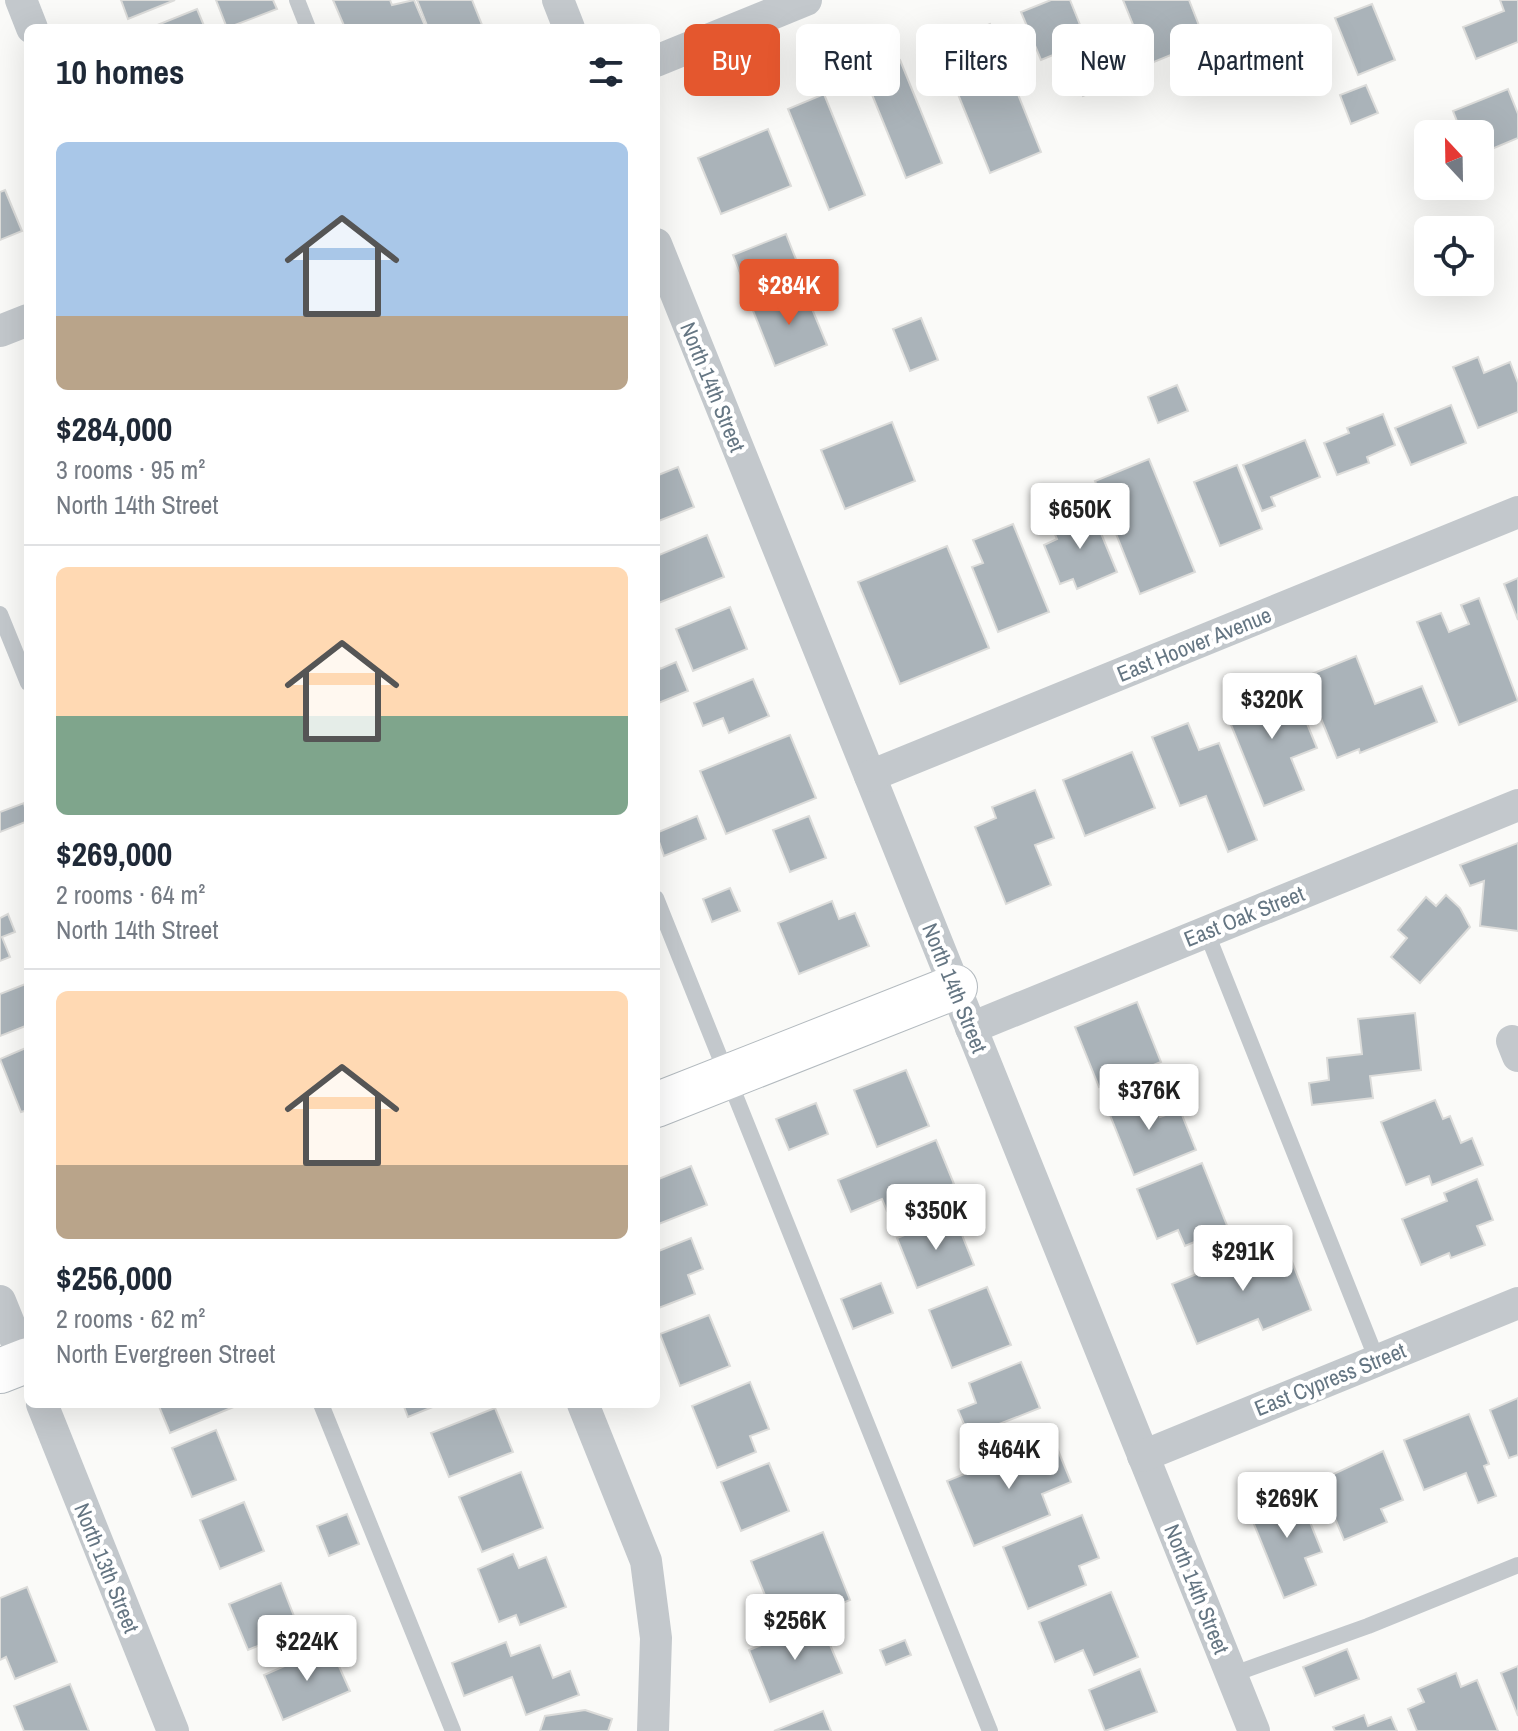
<!DOCTYPE html>
<html lang="en">
<head>
<meta charset="utf-8">
<style>
  :root { --surface:#fff; --page:#f2f2f3; --text:#1f2937; --muted:#747a83; --line:#e0e1e3; --accent:#e4572e }
  body { margin:0; font-family:"Archivo Narrow",sans-serif; background:var(--page); color:var(--text); height:100vh; display:flex; flex-direction:column; font-size:30px; white-space:nowrap }
  * { box-sizing:border-box; margin:0 }
  p { font-size:26px; color:var(--muted) }
  .icon { flex:none; width:44px; height:44px; fill:none; stroke:currentColor; stroke-width:2; stroke-linecap:round; stroke-linejoin:round }
  .map { position:relative; flex:1; overflow:hidden }
  .panel { position:absolute; left:24px; top:24px; width:636px; height:1384px; display:flex; flex-direction:column; background:var(--surface); border-radius:12px; box-shadow:0 8px 32px #0002 }
  .panel>* { flex:none }
  .top-card { position:absolute; left:684px; top:24px; width:714px; height:72px; display:flex; gap:16px }
  .needle { width:52px; rotate:338deg }
  .tools { position:absolute; left:1414px; top:120px; display:grid; gap:16px }
  .tools a { display:grid; place-items:center; width:80px; height:80px; border-radius:12px; background:var(--surface); box-shadow:0 8px 32px #0002; font-size:40px }
  .price { position:absolute; translate:-50% -68px; padding:0 18px; border-radius:8px; background:#fff; color:#222; font-size:26px; line-height:52px; filter:drop-shadow(0 2px 4px #0008) }
  .price::after { content:''; position:absolute; left:50%; top:48px; width:24px; height:18px; margin-left:-12px; background:inherit; clip-path:polygon(0 0,100% 0,50% 100%) }
  .price.selected { background:var(--accent); color:#fff }
  ul { padding:0; list-style:none }
  li { display:grid; align-content:center; gap:16px; height:424px; padding:0 32px }
  li+li { border-top:2px solid var(--line) }
  li span { display:grid; place-items:center; height:248px; border-radius:12px; color:#555 }
  li>.icon { margin-inline-start:auto }
  span .icon { width:144px; height:144px; fill:#fffc; stroke-width:1 }
  li b { font-size:34px }
  h2 { display:flex; justify-content:space-between; align-items:center; height:96px; padding:0 32px; font-size:34px }
  .chip { padding:0 28px; border-radius:12px; background:var(--surface); box-shadow:0 8px 32px #0002; font-size:28px; line-height:72px }
  .chip.selected { background:var(--accent); color:#fff }
  .map>svg:first-child { display:block }
  .building { fill:#aab3b9; stroke:#dcdcda; stroke-width:2 }
  .lines { fill:none; stroke-linecap:round; stroke-linejoin:round }
  .secondary-casing { stroke:#b3babf; stroke-width:46 }
  .lane { stroke:#c3c8cc; stroke-width:16 }
  .street { stroke:#c3c8cc; stroke-width:32 }
  .secondary { stroke:#fff; stroke-width:44 }
  .labels { text-anchor:middle; stroke-width:8; stroke-linejoin:round; paint-order:stroke }
  .street-label { font-size:22px; fill:#657683; stroke:#fff }
</style>
</head>
<body>
<div class="map">
<svg width="1518" height="1731" viewBox="0 0 1518 1731">
  <rect width="100%" height="100%" fill="#fafaf8"/>
  <g class="building">
    <polygon points="121,0 175,0 128,19"/>
    <polygon points="216,0 273,0 277,9 227,28"/>
    <polygon points="333,0 390,0 392,5 414,0 426,28 345,28"/>
    <polygon points="417,0 472,0 482,25 473,28 428,28"/>
    <polygon points="1051,0 1070,0 1105,87 1083,96 1065,50 1041,60 1021,12"/>
    <polygon points="1123,0 1189,0 1205,41 1149,64"/>
    <polygon points="1500,0 1518,0 1518,42 1476,59 1463,27 1504,11"/>
    <polygon points="1372,4 1395,60 1358,75 1335,18"/>
    <polygon points="197,9 205,28 150,28"/>
    <polygon points="990,24 1041,152 990,173 938,45"/>
    <polygon points="900,60 942,163 906,178 864,75"/>
    <polygon points="1366,85 1378,113 1351,124 1340,95"/>
    <polygon points="1508,89 1518,114 1518,138 1480,154 1480,134 1462,134 1453,111"/>
    <polygon points="824,94 865,195 829,210 788,109"/>
    <polygon points="768,129 791,186 721,214 698,158"/>
    <polygon points="5,190 22,231 0,240 0,192"/>
    <polygon points="786,234 799,267 746,288 733,255"/>
    <polygon points="803,287 827,345 775,366 752,308"/>
    <polygon points="921,318 938,360 910,371 893,329"/>
    <polygon points="1478,357 1484,373 1510,362 1518,383 1518,412 1478,428 1453,367"/>
    <polygon points="1177,385 1188,411 1158,423 1148,397"/>
    <polygon points="1451,405 1466,443 1411,465 1395,428"/>
    <polygon points="1383,414 1395,445 1367,457 1369,463 1337,475 1324,443 1349,433 1347,428"/>
    <polygon points="892,422 915,481 845,509 821,450"/>
    <polygon points="1305,440 1320,477 1271,497 1275,506 1262,511 1243,465"/>
    <polygon points="1149,459 1195,572 1140,594 1095,481"/>
    <polygon points="1237,465 1262,529 1220,546 1194,482"/>
    <polygon points="678,467 694,507 656,522 656,476"/>
    <polygon points="1091,509 1117,572 1077,589 1073,579 1060,584 1044,545 1057,539 1051,525"/>
    <polygon points="1013,524 1049,612 998,632 972,567 983,563 973,540"/>
    <polygon points="707,535 724,577 656,604 656,552 657,556"/>
    <polygon points="947,546 989,648 900,684 858,582"/>
    <polygon points="1518,578 1518,620 1504,584"/>
    <polygon points="1479,598 1518,701 1459,725 1417,622 1441,613 1449,632 1469,624 1461,605"/>
    <polygon points="730,607 747,649 693,671 676,629"/>
    <polygon points="1356,656 1375,704 1422,686 1437,722 1360,753 1359,749 1337,758 1304,677"/>
    <polygon points="656,659 660,669 676,662 688,691 656,704"/>
    <polygon points="753,679 769,716 729,733 723,718 703,726 694,703"/>
    <polygon points="1291,684 1317,748 1291,758 1304,790 1264,806 1225,710"/>
    <polygon points="1188,723 1199,750 1219,743 1257,840 1228,852 1206,796 1180,806 1152,737"/>
    <polygon points="790,735 816,798 726,834 700,771"/>
    <polygon points="1132,752 1155,808 1085,836 1063,780"/>
    <polygon points="1035,790 1054,838 1035,845 1051,885 1006,904 975,827 996,818 992,807"/>
    <polygon points="24,803 28,821 0,832 0,812"/>
    <polygon points="697,816 706,839 664,856 656,833"/>
    <polygon points="809,816 826,858 790,872 773,830"/>
    <polygon points="1518,843 1518,931 1480,926 1484,881 1470,886 1460,865"/>
    <polygon points="730,888 740,911 712,922 703,899"/>
    <polygon points="1446,895 1460,908 1470,927 1420,983 1391,957 1407,938 1398,930 1426,897 1436,906"/>
    <polygon points="832,901 839,919 855,913 869,946 799,974 778,923"/>
    <polygon points="8,914 15,932 2,937 10,957 0,961 0,918"/>
    <polygon points="28,983 28,1025 0,1036 0,994"/>
    <polygon points="1137,1002 1161,1062 1099,1087 1075,1027"/>
    <polygon points="1415,1013 1421,1070 1370,1076 1373,1098 1312,1105 1309,1083 1329,1080 1327,1058 1362,1054 1358,1019"/>
    <polygon points="28,1047 28,1110 21,1112 0,1059"/>
    <polygon points="906,1070 929,1126 877,1147 854,1090"/>
    <polygon points="1149,1088 1160,1117 1180,1110 1196,1150 1134,1175 1106,1105"/>
    <polygon points="1435,1100 1443,1119 1450,1116 1461,1143 1472,1138 1483,1165 1432,1185 1429,1176 1406,1185 1381,1122"/>
    <polygon points="816,1103 828,1134 789,1150 776,1119"/>
    <polygon points="936,1140 954,1184 887,1211 882,1199 851,1212 838,1180"/>
    <polygon points="1202,1163 1228,1228 1185,1246 1178,1230 1157,1239 1137,1189"/>
    <polygon points="691,1166 707,1205 656,1225 656,1180"/>
    <polygon points="1477,1179 1493,1220 1477,1226 1485,1245 1451,1258 1449,1253 1421,1265 1402,1219 1447,1201 1444,1193"/>
    <polygon points="954,1215 974,1265 917,1288 897,1238"/>
    <polygon points="691,1238 703,1269 688,1275 695,1294 656,1309 656,1252"/>
    <polygon points="1283,1239 1311,1310 1263,1330 1258,1319 1197,1344 1172,1284"/>
    <polygon points="881,1283 893,1313 853,1329 841,1299"/>
    <polygon points="987,1287 1011,1345 952,1368 929,1310"/>
    <polygon points="709,1315 730,1366 680,1386 660,1334"/>
    <polygon points="1021,1362 1040,1408 969,1436 958,1410 976,1403 969,1383"/>
    <polygon points="750,1382 769,1429 750,1436 756,1452 717,1468 692,1406"/>
    <polygon points="1518,1398 1518,1455 1509,1458 1490,1410"/>
    <polygon points="158,1404 241,1404 170,1433"/>
    <polygon points="403,1404 440,1404 408,1417"/>
    <polygon points="495,1408 513,1452 449,1477 431,1433"/>
    <polygon points="1469,1414 1489,1464 1484,1466 1496,1496 1478,1503 1466,1473 1424,1490 1404,1440"/>
    <polygon points="216,1430 236,1480 192,1497 172,1448"/>
    <polygon points="1053,1438 1071,1482 1042,1494 1050,1515 974,1546 947,1481"/>
    <polygon points="1383,1451 1403,1500 1381,1509 1387,1522 1344,1540 1322,1487 1329,1484 1327,1477"/>
    <polygon points="769,1463 789,1511 741,1531 721,1482"/>
    <polygon points="521,1472 543,1528 482,1552 459,1497"/>
    <polygon points="1296,1487 1322,1552 1305,1558 1316,1585 1284,1598 1247,1507"/>
    <polygon points="244,1502 264,1551 220,1569 200,1520"/>
    <polygon points="347,1514 359,1544 329,1556 317,1526"/>
    <polygon points="1082,1515 1099,1558 1079,1566 1086,1585 1028,1609 1003,1547"/>
    <polygon points="823,1532 850,1600 800,1621 792,1601 771,1610 751,1561"/>
    <polygon points="513,1554 519,1568 546,1557 566,1607 520,1625 516,1615 499,1622 478,1569"/>
    <polygon points="281,1583 299,1629 248,1650 229,1604"/>
    <polygon points="27,1587 57,1662 15,1679 6,1657 0,1660 0,1598"/>
    <polygon points="1111,1592 1138,1657 1094,1675 1083,1650 1055,1662 1039,1622"/>
    <polygon points="820,1621 842,1673 770,1702 749,1650"/>
    <polygon points="905,1640 911,1655 886,1665 880,1650"/>
    <polygon points="506,1642 511,1656 540,1645 553,1678 570,1671 579,1695 526,1715 512,1677 464,1696 452,1663"/>
    <polygon points="330,1646 350,1691 283,1720 264,1675"/>
    <polygon points="1347,1649 1359,1679 1315,1696 1303,1667"/>
    <polygon points="1518,1666 1518,1716 1501,1673"/>
    <polygon points="1140,1669 1157,1712 1105,1731 1089,1690"/>
    <polygon points="1456,1673 1461,1687 1477,1680 1498,1731 1417,1731 1408,1709 1424,1702 1418,1689"/>
    <polygon points="70,1684 89,1731 24,1731 14,1706"/>
    <polygon points="585,1710 612,1719 608,1731 540,1731 545,1716"/>
    <polygon points="823,1711 831,1731 774,1731"/>
    <polygon points="1364,1715 1368,1726 1391,1717 1397,1731 1335,1731 1333,1727"/>
  </g>
  <g class="lines">
    <g class="secondary-casing">
      <g id="secondary">
        <polyline points="656,1105 955,987"/>
        <polyline points="0,1371 28,1360"/>
      </g>
    </g>
    <g class="lane">
      <polyline points="297,0 308,28"/>
      <polyline points="0,614 28,683"/>
      <polyline points="656,898 990,1731"/>
      <polyline points="1206,931 1377,1360"/>
      <polyline points="321,1404 453,1731"/>
      <polyline points="1231,1675 1368,1626 1518,1565"/>
    </g>
    <g class="street">
      <polyline points="21,0 32,28"/>
      <polyline points="558,0 569,28"/>
      <polyline points="656,61 806,0"/>
      <polyline points="656,244 1254,1731"/>
      <polyline points="0,331 28,320"/>
      <polyline points="870,776 1518,512"/>
      <polyline points="971,1028 1518,805"/>
      <polyline points="1512,1041 1518,1056"/>
      <polyline points="0,1301 28,1370"/>
      <polyline points="42,1404 173,1731"/>
      <polyline points="583,1404 646,1561 656,1638 653,1731"/>
      <polyline points="1143,1456 1518,1303"/>
    </g>
    <use href="#secondary" class="secondary"/>
  </g>
  <g class="labels">
    <g class="street-label">
      <text transform="translate(713 387) rotate(68)" y="8">North 14th Street</text>
      <text transform="translate(1194 644) rotate(-22)" y="8">East Hoover Avenue</text>
      <text transform="translate(1244 916) rotate(-22)" y="8">East Oak Street</text>
      <text transform="translate(955 988) rotate(68)" y="8">North 14th Street</text>
      <text transform="translate(1330 1379) rotate(-22)" y="8">East Cypress Street</text>
      <text transform="translate(107 1568) rotate(68)" y="8">North 13th Street</text>
      <text transform="translate(1197 1589) rotate(68)" y="8">North 14th Street</text>
    </g>
  </g>
</svg>
<div class="tools">
<a><svg class="needle" viewBox="-14 -14 28 28"><path d="M0-13l5 13h-10z" fill="#e53935"/><path d="M0 13l5-13h-10z" fill="#747a83"/></svg></a>
<a><svg class="icon" aria-label="locate" viewBox="0 0 24 24"><circle cx="12" cy="12" r="6"/><path d="M12 2v4M12 18v4M2 12h4M18 12h4"/></svg></a>
</div>
<b class="price selected" style="left:789px;top:327px">$284K</b>
<b class="price" style="left:1080px;top:551px">$650K</b>
<b class="price" style="left:1272px;top:741px">$320K</b>
<b class="price" style="left:1149px;top:1132px">$376K</b>
<b class="price" style="left:936px;top:1252px">$350K</b>
<b class="price" style="left:1243px;top:1293px">$291K</b>
<b class="price" style="left:1009px;top:1491px">$464K</b>
<b class="price" style="left:1287px;top:1540px">$269K</b>
<b class="price" style="left:795px;top:1662px">$256K</b>
<b class="price" style="left:307px;top:1683px">$224K</b>
<div class="top-card">
<a class="chip selected">Buy</a>
<a class="chip">Rent</a>
<a class="chip">Filters</a>
<a class="chip">New</a>
<a class="chip">Apartment</a>
</div>
<section class="panel">
<h2>10 homes<svg class="icon" aria-label="filters" viewBox="0 0 24 24"><path d="M4 7h16M4 17h16"/><circle cx="9" cy="7" r="2"/><circle cx="15" cy="17" r="2"/></svg></h2>
<ul>
<li><span style="background:linear-gradient(#a9c7e8 70%,#b9a48a 0)"><svg class="icon" aria-label="home" viewBox="0 0 24 24"><path d="M3 11l9-7 9 7M6 9v11h12V9"/></svg></span><div><b>$284,000</b><p>3 rooms · 95 m²</p><p>North 14th Street</p></div></li>
<li><span style="background:linear-gradient(#ffd9b3 60%,#7fa58c 0)"><svg class="icon" aria-label="home" viewBox="0 0 24 24"><path d="M3 11l9-7 9 7M6 9v11h12V9"/></svg></span><div><b>$269,000</b><p>2 rooms · 64 m²</p><p>North 14th Street</p></div></li>
<li><span style="background:linear-gradient(#ffd9b3 70%,#b9a48a 0)"><svg class="icon" aria-label="home" viewBox="0 0 24 24"><path d="M3 11l9-7 9 7M6 9v11h12V9"/></svg></span><div><b>$256,000</b><p>2 rooms · 62 m²</p><p>North Evergreen Street</p></div></li>
</ul>
</section>
</div>
</body>
</html>
